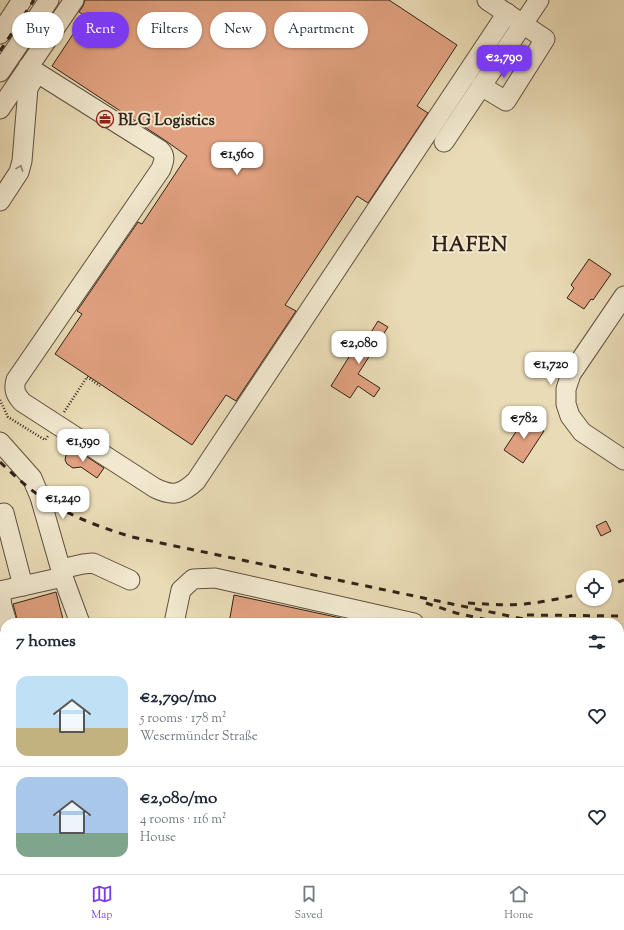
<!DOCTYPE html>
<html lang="en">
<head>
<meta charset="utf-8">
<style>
  :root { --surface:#fff; --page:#f6f6f7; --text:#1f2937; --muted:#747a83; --line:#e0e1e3; --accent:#7c3aed }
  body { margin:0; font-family:"Sorts Mill Goudy",serif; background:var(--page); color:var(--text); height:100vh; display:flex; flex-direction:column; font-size:15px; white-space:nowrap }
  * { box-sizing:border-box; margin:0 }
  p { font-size:13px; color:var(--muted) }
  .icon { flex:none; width:22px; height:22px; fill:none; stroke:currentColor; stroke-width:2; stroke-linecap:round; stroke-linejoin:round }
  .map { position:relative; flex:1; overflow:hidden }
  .side { position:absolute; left:0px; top:618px; width:624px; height:256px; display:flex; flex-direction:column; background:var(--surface); border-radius:16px 16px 0 0; box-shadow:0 1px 3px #0004 }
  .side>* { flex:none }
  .guide { position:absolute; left:12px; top:12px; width:400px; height:36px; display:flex; gap:8px }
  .buttons { position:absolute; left:576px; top:570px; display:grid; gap:8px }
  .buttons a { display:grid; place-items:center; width:36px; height:36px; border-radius:50%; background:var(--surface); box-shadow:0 1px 3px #0004; font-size:20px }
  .price { position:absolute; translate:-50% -34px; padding:0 9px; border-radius:8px; background:#fff; color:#222; font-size:13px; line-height:26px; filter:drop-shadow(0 1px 2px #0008) }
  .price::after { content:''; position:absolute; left:50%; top:24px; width:12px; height:9px; margin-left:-6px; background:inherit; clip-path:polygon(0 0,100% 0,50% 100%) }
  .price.current { background:var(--accent); color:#fff }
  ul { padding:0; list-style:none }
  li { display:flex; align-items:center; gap:12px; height:100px; padding:0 16px }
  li+li { border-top:1px solid var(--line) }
  li span { display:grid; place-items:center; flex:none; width:112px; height:80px; border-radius:12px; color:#555 }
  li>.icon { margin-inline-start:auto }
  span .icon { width:48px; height:48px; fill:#fffc; stroke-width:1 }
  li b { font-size:17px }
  h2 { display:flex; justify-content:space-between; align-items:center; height:48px; padding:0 16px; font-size:17px }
  .chip { padding:0 14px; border-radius:18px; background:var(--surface); box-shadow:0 1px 3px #0004; font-size:14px; line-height:36px }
  .chip.current { background:var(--accent); color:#fff }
  .dock { display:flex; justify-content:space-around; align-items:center; height:56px; border-top:1px solid var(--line); background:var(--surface); font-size:11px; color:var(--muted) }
  .dock a { display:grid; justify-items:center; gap:2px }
  .dock .current { color:var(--accent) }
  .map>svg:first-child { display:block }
  .green { fill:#b1c191; stroke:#717256 }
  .building { fill:#e1a180; stroke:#31221a }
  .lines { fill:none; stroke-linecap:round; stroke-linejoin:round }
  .minor-casing { stroke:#5f5041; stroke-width:21 }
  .path { stroke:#31221a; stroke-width:2.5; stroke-dasharray:1 2; stroke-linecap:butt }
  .minor { stroke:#f1e8cf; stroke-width:19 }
  .rail { stroke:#31221a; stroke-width:3; stroke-dasharray:7 7; stroke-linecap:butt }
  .oneway { stroke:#918574 }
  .labels { text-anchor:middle; stroke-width:4; stroke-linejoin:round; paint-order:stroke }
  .poi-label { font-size:16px; font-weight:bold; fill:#31221a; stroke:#f1e8cf; text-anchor:start }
  .district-label { font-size:20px; font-weight:bold; letter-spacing:1px; fill:#31221a; stroke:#f1e8cf }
</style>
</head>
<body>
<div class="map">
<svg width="624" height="874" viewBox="0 0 624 874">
  <rect width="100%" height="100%" fill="#e9dbb5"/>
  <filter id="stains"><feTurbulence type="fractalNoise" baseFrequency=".005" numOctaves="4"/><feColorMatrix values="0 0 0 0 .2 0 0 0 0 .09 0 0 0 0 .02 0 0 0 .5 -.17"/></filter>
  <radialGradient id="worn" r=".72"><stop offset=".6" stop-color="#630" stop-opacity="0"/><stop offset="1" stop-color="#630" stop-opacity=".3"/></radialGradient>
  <polygon class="green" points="0,794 5,809 5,869 25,869 26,874 0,874"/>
  <g class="building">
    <polygon points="85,0 389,0 457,45 417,106 428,113 368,203 357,196 285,305 296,311 236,401 226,395 192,445 55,354 82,314 77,311 138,222 142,224 187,156 166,141 52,66 85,16 79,12 83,6"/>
    <polygon points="589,259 611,274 593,300 591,299 584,309 567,298 574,288 571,285"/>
    <polygon points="378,321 388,327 358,374 380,388 374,397 358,386 350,398 331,386 360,339 365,342"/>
    <polygon points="525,418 544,431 523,463 504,450"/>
    <polygon points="73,449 75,449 104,468 97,478 81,467 73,468 67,464 65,460 66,455 69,451"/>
    <polygon points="606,521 611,531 601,536 596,526"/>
    <polygon points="56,592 64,623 18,623 13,604"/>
    <polygon points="234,595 345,619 345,623 229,623"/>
  </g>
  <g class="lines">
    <g class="minor-casing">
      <g id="minor">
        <polyline points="0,34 22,0"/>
        <path d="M28,67L160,150C166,156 164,161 161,169L16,380C13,390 16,395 22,402L155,488C173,497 182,494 196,481L507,13"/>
        <polyline points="0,72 49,0"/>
        <polyline points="481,86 506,101 545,39 487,0"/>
        <polyline points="0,109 74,0"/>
        <polyline points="444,142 539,0"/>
        <polyline points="0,201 19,172 22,161 28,88 37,73"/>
        <polyline points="624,296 571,374 566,389 566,404 570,416 582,432 624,460"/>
        <polyline points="0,442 32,478 40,497 63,577 80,623"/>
        <polyline points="4,513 23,586"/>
        <polyline points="61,569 83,564 93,563 130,580"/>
        <polyline points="7,623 2,606 0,591 63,577"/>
        <polyline points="174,623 181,590 193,579 215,578 414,623"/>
        <polyline points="619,767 624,770"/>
        <polyline points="124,869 126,874"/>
        <polyline points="160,869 162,874"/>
        <polyline points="187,869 189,874"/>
        <polyline points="419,869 421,874"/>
        <polyline points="519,869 539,874"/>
        <polyline points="333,874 335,869"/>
      </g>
    </g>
    <g class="path">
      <polyline points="0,400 8,417 45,440 48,436"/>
      <polyline points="64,412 87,377 100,386"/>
      <polyline points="0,791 5,806"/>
      <polyline points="26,869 27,874"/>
    </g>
    <use href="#minor" class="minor"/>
    <g class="rail">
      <polyline points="0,51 34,0"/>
      <path d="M0,462C13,474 25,486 40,496C68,516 100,527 132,537L543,623"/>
      <polyline points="605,587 624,580"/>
      <polyline points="426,603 456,613 501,623"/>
      <path d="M468,603C487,604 506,606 525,604C544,602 564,598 583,593"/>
      <polyline points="527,615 623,616"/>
      <polyline points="619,639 624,640"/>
      <polyline points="619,648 624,650"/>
    </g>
  </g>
  <defs><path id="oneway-chevron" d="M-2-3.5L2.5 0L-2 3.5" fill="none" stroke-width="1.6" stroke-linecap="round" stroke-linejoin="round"/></defs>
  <use class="oneway" href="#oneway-chevron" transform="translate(20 168) rotate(-70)"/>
  <defs>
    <g id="office-ring" transform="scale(0.9)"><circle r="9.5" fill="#f1e8cf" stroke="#8f2418" stroke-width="1.5"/><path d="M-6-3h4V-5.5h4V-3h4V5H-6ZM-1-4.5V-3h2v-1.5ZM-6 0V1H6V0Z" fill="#8f2418"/></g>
  </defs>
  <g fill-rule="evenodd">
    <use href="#office-ring" x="105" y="119"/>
  </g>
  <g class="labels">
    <g class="poi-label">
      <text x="118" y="125">BLG Logistics</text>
    </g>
    <g class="district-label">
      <text x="470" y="251">HAFEN</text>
    </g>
  </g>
  <rect width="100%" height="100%" filter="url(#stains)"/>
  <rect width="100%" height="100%" fill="url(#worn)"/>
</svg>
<div class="buttons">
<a><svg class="icon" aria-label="locate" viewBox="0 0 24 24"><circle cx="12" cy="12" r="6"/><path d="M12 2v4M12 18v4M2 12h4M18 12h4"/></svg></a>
</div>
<b class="price current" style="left:504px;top:79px">€2,790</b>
<b class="price" style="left:237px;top:176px">€1,560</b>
<b class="price" style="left:359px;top:365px">€2,080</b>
<b class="price" style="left:551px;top:386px">€1,720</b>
<b class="price" style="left:524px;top:440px">€782</b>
<b class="price" style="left:83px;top:463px">€1,590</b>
<b class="price" style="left:63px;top:520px">€1,240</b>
<div class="guide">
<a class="chip">Buy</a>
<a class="chip current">Rent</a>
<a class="chip">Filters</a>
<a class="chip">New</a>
<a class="chip">Apartment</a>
</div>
<section class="side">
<h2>7 homes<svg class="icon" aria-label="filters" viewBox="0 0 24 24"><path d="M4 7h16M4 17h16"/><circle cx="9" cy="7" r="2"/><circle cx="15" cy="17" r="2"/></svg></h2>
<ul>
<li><span style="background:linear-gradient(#bfe0f5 65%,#c2b280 0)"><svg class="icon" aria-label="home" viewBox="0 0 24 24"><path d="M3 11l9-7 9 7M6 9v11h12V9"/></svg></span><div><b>€2,790/mo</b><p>5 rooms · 178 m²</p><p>Wesermünder Straße</p></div><svg class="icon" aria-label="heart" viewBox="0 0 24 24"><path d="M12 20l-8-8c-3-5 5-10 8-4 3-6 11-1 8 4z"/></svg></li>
<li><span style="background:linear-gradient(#a9c7e8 70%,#7fa58c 0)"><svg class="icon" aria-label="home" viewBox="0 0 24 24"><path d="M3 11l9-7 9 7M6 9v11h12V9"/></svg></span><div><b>€2,080/mo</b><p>4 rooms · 116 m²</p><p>House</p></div><svg class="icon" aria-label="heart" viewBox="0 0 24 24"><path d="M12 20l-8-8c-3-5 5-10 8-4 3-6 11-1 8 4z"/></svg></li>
</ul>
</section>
</div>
<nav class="dock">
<a class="current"><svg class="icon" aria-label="map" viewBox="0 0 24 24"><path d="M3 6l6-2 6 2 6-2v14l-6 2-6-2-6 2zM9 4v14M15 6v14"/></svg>Map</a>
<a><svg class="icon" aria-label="saved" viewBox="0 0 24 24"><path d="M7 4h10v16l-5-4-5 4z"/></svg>Saved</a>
<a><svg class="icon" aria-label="home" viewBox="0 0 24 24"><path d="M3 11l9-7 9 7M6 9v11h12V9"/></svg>Home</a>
</nav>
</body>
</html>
